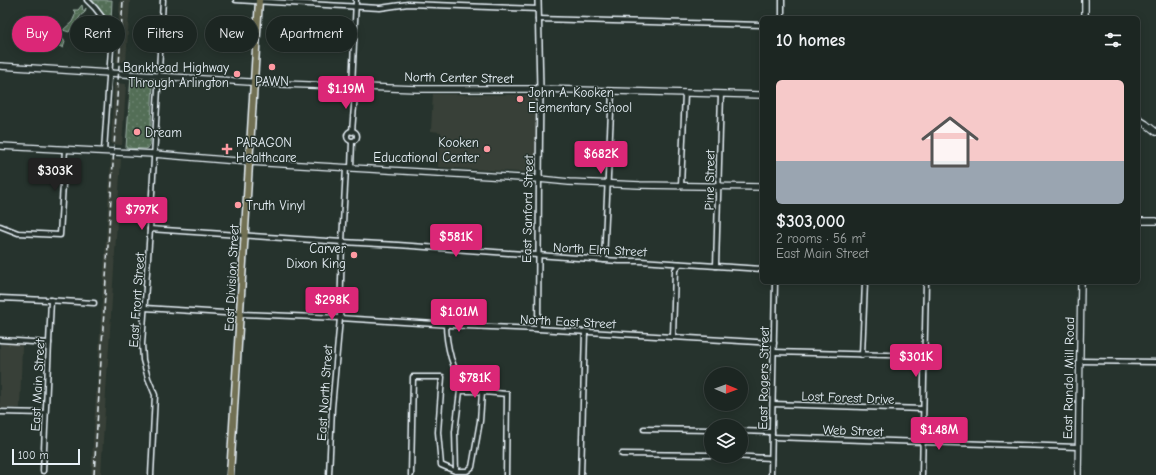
<!DOCTYPE html>
<html lang="en">
<head>
<meta charset="utf-8">
<style>
  :root { --surface:#1c2622; --page:#252e2a; --text:#f1f3f6; --muted:#a0a5a5; --line:#3a4340; --accent:#db2777 }
  body { margin:0; font-family:"Comic Neue",sans-serif; background:var(--page); color:var(--text); height:100vh; display:flex; flex-direction:column; font-size:15px; white-space:nowrap }
  * { box-sizing:border-box; margin:0 }
  p { font-size:13px; color:var(--muted) }
  .icon { flex:none; width:22px; height:22px; fill:none; stroke:currentColor; stroke-width:2; stroke-linecap:round; stroke-linejoin:round }
  .map { position:relative; flex:1; overflow:hidden }
  .sheet { position:absolute; left:760px; top:16px; width:380px; height:268px; display:flex; flex-direction:column; background:var(--surface); border-radius:6px; box-shadow:0 2px 10px #0003,0 0 0 1px var(--line) }
  .sheet>* { flex:none }
  .banner { position:absolute; left:12px; top:16px; width:380px; height:36px; display:flex; gap:8px }
  .needle { width:26px; rotate:91deg }
  .tools { position:absolute; left:704px; top:367px; display:grid; gap:8px }
  .tools a { display:grid; place-items:center; width:44px; height:44px; border-radius:50%; background:var(--surface); box-shadow:0 2px 10px #0003,0 0 0 1px var(--line); font-size:20px }
  .scale { position:absolute; left:12px; bottom:10px; width:68px; box-sizing:border-box; padding-left:4px; border:2px solid #e8f1f8; border-top:0; font-size:11px; line-height:14px; white-space:nowrap; color:#e8f1f8; -webkit-text-stroke:3px #26332d; paint-order:stroke }
  .price { position:absolute; translate:-50% -34px; padding:0 9px; border-radius:4px; background:var(--accent); color:#fff; font-size:13px; line-height:26px; filter:drop-shadow(0 1px 2px #0008) }
  .price::after { content:''; position:absolute; left:50%; top:24px; width:12px; height:9px; margin-left:-6px; background:inherit; clip-path:polygon(0 0,100% 0,50% 100%) }
  .price.active { background:#222; color:#fff }
  ul { padding:0; list-style:none }
  li { display:grid; align-content:center; gap:8px; height:212px; padding:0 16px }
  li span { display:grid; place-items:center; height:124px; border-radius:6px; color:#555 }
  li>.icon { margin-inline-start:auto }
  span .icon { width:72px; height:72px; fill:#fffc; stroke-width:1 }
  li b { font-size:17px }
  h2 { display:flex; justify-content:space-between; align-items:center; height:48px; padding:0 16px; font-size:17px }
  .chip { padding:0 14px; border-radius:18px; background:var(--surface); box-shadow:0 2px 10px #0003,0 0 0 1px var(--line); font-size:14px; line-height:36px }
  .chip.active { background:var(--accent); color:#fff }
  .map>svg:first-child { display:block }
  .built { fill:#394137 }
  .green { fill:url(#green-dots); stroke:#9db0a7 }
  .lines { fill:none; stroke-linecap:round; stroke-linejoin:round }
  .minor-casing { stroke:#e8f1f8; stroke-width:7 }
  .tertiary-casing { stroke:#e8f1f8; stroke-width:8 }
  .secondary-casing { stroke:#e8f1f8; stroke-width:8 }
  .primary-casing { stroke:#e8f1f8; stroke-width:9 }
  .minor { stroke:#26332d; stroke-width:4 }
  .tertiary { stroke:#26332d; stroke-width:5 }
  .secondary { stroke:#26332d; stroke-width:5.5 }
  .primary { stroke:#716f52; stroke-width:6 }
  .rail { stroke:#e8f1f8; stroke-width:1.5; stroke-dasharray:6 3; stroke-linecap:butt }
  .poi-dot { fill:#ff9aa2; stroke:#26332d; stroke-width:1.5 }
  .labels { text-anchor:middle; stroke-width:3; stroke-linejoin:round; paint-order:stroke }
  .poi-label { font-size:13px; fill:#e8f1f8; stroke:#26332d; text-anchor:start }
  .street-label { font-size:13px; fill:#e8f1f8; stroke:#26332d }
</style>
</head>
<body>
<div class="map">
<svg width="1156" height="475" viewBox="0 0 1156 475">
  <defs>
    <pattern id="green-dots" width="8" height="8" patternUnits="userSpaceOnUse"><rect width="8" height="8" fill="#526e56"/><path d="M2 2h.1M6 6h.1" fill="none" stroke="#6b836f" stroke-width="1.8" stroke-linecap="round"/></pattern>
  </defs>
  <rect width="100%" height="100%" fill="#26332d"/>
  <filter id="ink" filterUnits="userSpaceOnUse"><feTurbulence type="fractalNoise" baseFrequency=".025" numOctaves="2"/><feDisplacementMap in="SourceGraphic" scale="8" xChannelSelector="R" yChannelSelector="G"/><feConvolveMatrix kernelMatrix="1 2 1 2 8 2 1 2 1" color-interpolation-filters="sRGB"/></filter>
  <g filter="url(#ink)">
    <g class="built">
      <polygon points="120,0 130,0 126,62 116,62"/>
      <polygon points="114,83 126,84 122,145 111,144"/>
      <polygon points="433,94 536,95 535,173 438,167 441,132 431,131"/>
      <polygon points="111,159 121,159 103,439 101,475 91,475"/>
      <polygon points="0,343 22,344 20,408 0,408"/>
    </g>
    <g class="green">
      <polygon points="92,0 112,0 111,24"/>
      <polygon points="82,5 83,11 84,11 86,8 85,12 83,14 82,14 69,32 63,30 72,22 76,13 73,10 78,10"/>
      <polygon points="56,29 65,42 63,48 50,41"/>
      <polygon points="131,76 150,78 153,81 150,145 148,148 146,149 126,148"/>
    </g>
    <g class="lines">
      <g class="minor-casing">
        <g id="minor">
          <polyline points="87,0 95,8 109,26 112,34 104,151"/>
          <polyline points="236,0 380,8 408,4 538,9"/>
          <polyline points="782,18 782,0"/>
          <polyline points="538,19 762,25"/>
          <circle cx="352" cy="136" r="5"/>
          <polyline points="352,132 355,93 352,86 356,0"/>
          <polyline points="351,168 352,141"/>
          <polyline points="681,186 685,93"/>
          <polyline points="0,226 18,233 60,235 65,149"/>
          <polyline points="150,229 342,242 398,245 619,261 640,261 762,269"/>
          <polyline points="604,260 612,91"/>
          <polyline points="716,266 721,94"/>
          <polyline points="0,298 47,300 94,303"/>
          <polyline points="145,308 240,314 340,318 467,326 538,329 774,343"/>
          <path d="M446,324C446,336 448,347 451,358C455,371 460,378 460,391H472L507,394L506,475"/>
          <polyline points="538,329 539,179"/>
          <polyline points="673,337 675,270 680,264"/>
          <polyline points="0,340 49,343"/>
          <polyline points="774,352 924,356"/>
          <polyline points="862,355 865,282"/>
          <polyline points="1080,361 1156,362"/>
          <polyline points="773,404 923,409"/>
          <polyline points="0,412 45,413"/>
          <polyline points="644,429 711,430"/>
          <polyline points="741,431 772,432"/>
          <polyline points="772,437 1078,447"/>
          <polyline points="622,454 711,455"/>
          <polyline points="731,456 771,458"/>
          <polyline points="43,471 51,300"/>
          <polyline points="456,471 455,432 460,391"/>
          <polyline points="151,475 155,395 148,378 143,360 142,344 150,229 163,0"/>
          <polyline points="329,475 332,408 340,318 342,242 346,168"/>
          <polyline points="411,475 413,377 442,377 438,432 441,465 455,471 467,471 472,467 480,421 482,392"/>
          <polyline points="581,475 585,331"/>
          <polyline points="771,475 775,282"/>
          <polyline points="922,475 926,282"/>
        </g>
      </g>
      <g class="tertiary-casing">
        <polyline id="tertiary" points="538,0 540,89 539,179"/>
      </g>
      <g class="secondary-casing">
        <g id="secondary">
          <polyline points="1085,18 1085,0"/>
          <polyline points="0,66 282,84 417,89 540,89 762,95"/>
          <polyline points="1138,119 1146,124 1156,132"/>
          <polyline points="0,146 154,154 249,162 539,179 569,182 640,185 762,187"/>
          <polyline points="1138,221 1156,221"/>
          <polyline points="1078,475 1081,282"/>
        </g>
      </g>
      <g class="primary-casing">
        <polyline id="primary" points="230,475 259,0"/>
      </g>
      <use href="#minor" class="minor"/>
      <use href="#tertiary" class="tertiary"/>
      <use href="#secondary" class="secondary"/>
      <use href="#primary" class="primary"/>
      <polyline class="rail" points="94,475 123,0"/>
    </g>
  </g>
  <g class="poi-dot">
    <circle cx="272" cy="67" r="4"/>
    <circle cx="237" cy="74" r="4"/>
    <circle cx="520" cy="99" r="4"/>
    <circle cx="137" cy="132" r="4"/>
    <path d="M225 143h4v4h4v4h-4v4h-4v-4h-4v-4h4z"/>
    <circle cx="487" cy="149" r="4"/>
    <circle cx="238" cy="205" r="4"/>
    <circle cx="354" cy="255" r="4"/>
  </g>
  <g class="labels">
    <g class="poi-label">
      <text x="229" y="72" text-anchor="end">Bankhead Highway<tspan x="229" dy="15">Through Arlington</tspan></text>
      <text x="272" y="86" text-anchor="middle">PAWN</text>
      <text x="528" y="97">John A. Kooken<tspan x="528" dy="15">Elementary School</tspan></text>
      <text x="145" y="137">Dream</text>
      <text x="236" y="147">PARAGON<tspan x="236" dy="15">Healthcare</tspan></text>
      <text x="479" y="147" text-anchor="end">Kooken<tspan x="479" dy="15">Educational Center</tspan></text>
      <text x="246" y="210">Truth Vinyl</text>
      <text x="346" y="253" text-anchor="end">Carver<tspan x="346" dy="15">Dixon King</tspan></text>
    </g>
    <g class="street-label">
      <text transform="translate(459 77) rotate(1)" y="5">North Center Street</text>
      <text transform="translate(709 180) rotate(-89)" y="5">Pine Street</text>
      <text transform="translate(527 209) rotate(-89)" y="5">East Sanford Street</text>
      <text transform="translate(600 249) rotate(3)" y="5">North Elm Street</text>
      <text transform="translate(231 278) rotate(-87)" y="5">East Division Street</text>
      <text transform="translate(136 300) rotate(-86)" y="5">East Front Street</text>
      <text transform="translate(568 321) rotate(3)" y="5">North East Street</text>
      <text transform="translate(763 378) rotate(-89)" y="5">East Rogers Street</text>
      <text transform="translate(1068 378) rotate(-89)" y="5">East Randol Mill Road</text>
      <text transform="translate(37 385) rotate(-87)" y="5">East Main Street</text>
      <text transform="translate(324 393) rotate(-86)" y="5">East North Street</text>
      <text transform="translate(848 397) rotate(2)" y="5">Lost Forest Drive</text>
      <text transform="translate(853 430) rotate(2)" y="5">Web Street</text>
    </g>
  </g>
</svg>
<div class="tools">
<a><svg class="needle" viewBox="-14 -14 28 28"><path d="M0-13l5 13h-10z" fill="#e53935"/><path d="M0 13l5-13h-10z" fill="#a0a5a5"/></svg></a>
<a><svg class="icon" aria-label="layers" viewBox="0 0 24 24"><path d="M12 4l9 5-9 5-9-5zM3 14l9 5 9-5"/></svg></a>
</div>
<div class="scale">100 m</div>
<b class="price" style="left:346px;top:110px">$1.19M</b>
<b class="price" style="left:601px;top:175px">$682K</b>
<b class="price active" style="left:55px;top:192px">$303K</b>
<b class="price" style="left:142px;top:231px">$797K</b>
<b class="price" style="left:456px;top:258px">$581K</b>
<b class="price" style="left:332px;top:321px">$298K</b>
<b class="price" style="left:459px;top:333px">$1.01M</b>
<b class="price" style="left:916px;top:378px">$301K</b>
<b class="price" style="left:475px;top:399px">$781K</b>
<b class="price" style="left:939px;top:451px">$1.48M</b>
<div class="banner">
<a class="chip active">Buy</a>
<a class="chip">Rent</a>
<a class="chip">Filters</a>
<a class="chip">New</a>
<a class="chip">Apartment</a>
</div>
<section class="sheet">
<h2>10 homes<svg class="icon" aria-label="filters" viewBox="0 0 24 24"><path d="M4 7h16M4 17h16"/><circle cx="9" cy="7" r="2"/><circle cx="15" cy="17" r="2"/></svg></h2>
<ul>
<li><span style="background:linear-gradient(#f6c9c9 65%,#9aa5b1 0)"><svg class="icon" aria-label="home" viewBox="0 0 24 24"><path d="M3 11l9-7 9 7M6 9v11h12V9"/></svg></span><div><b>$303,000</b><p>2 rooms · 56 m²</p><p>East Main Street</p></div></li>
</ul>
</section>
</div>
</body>
</html>
